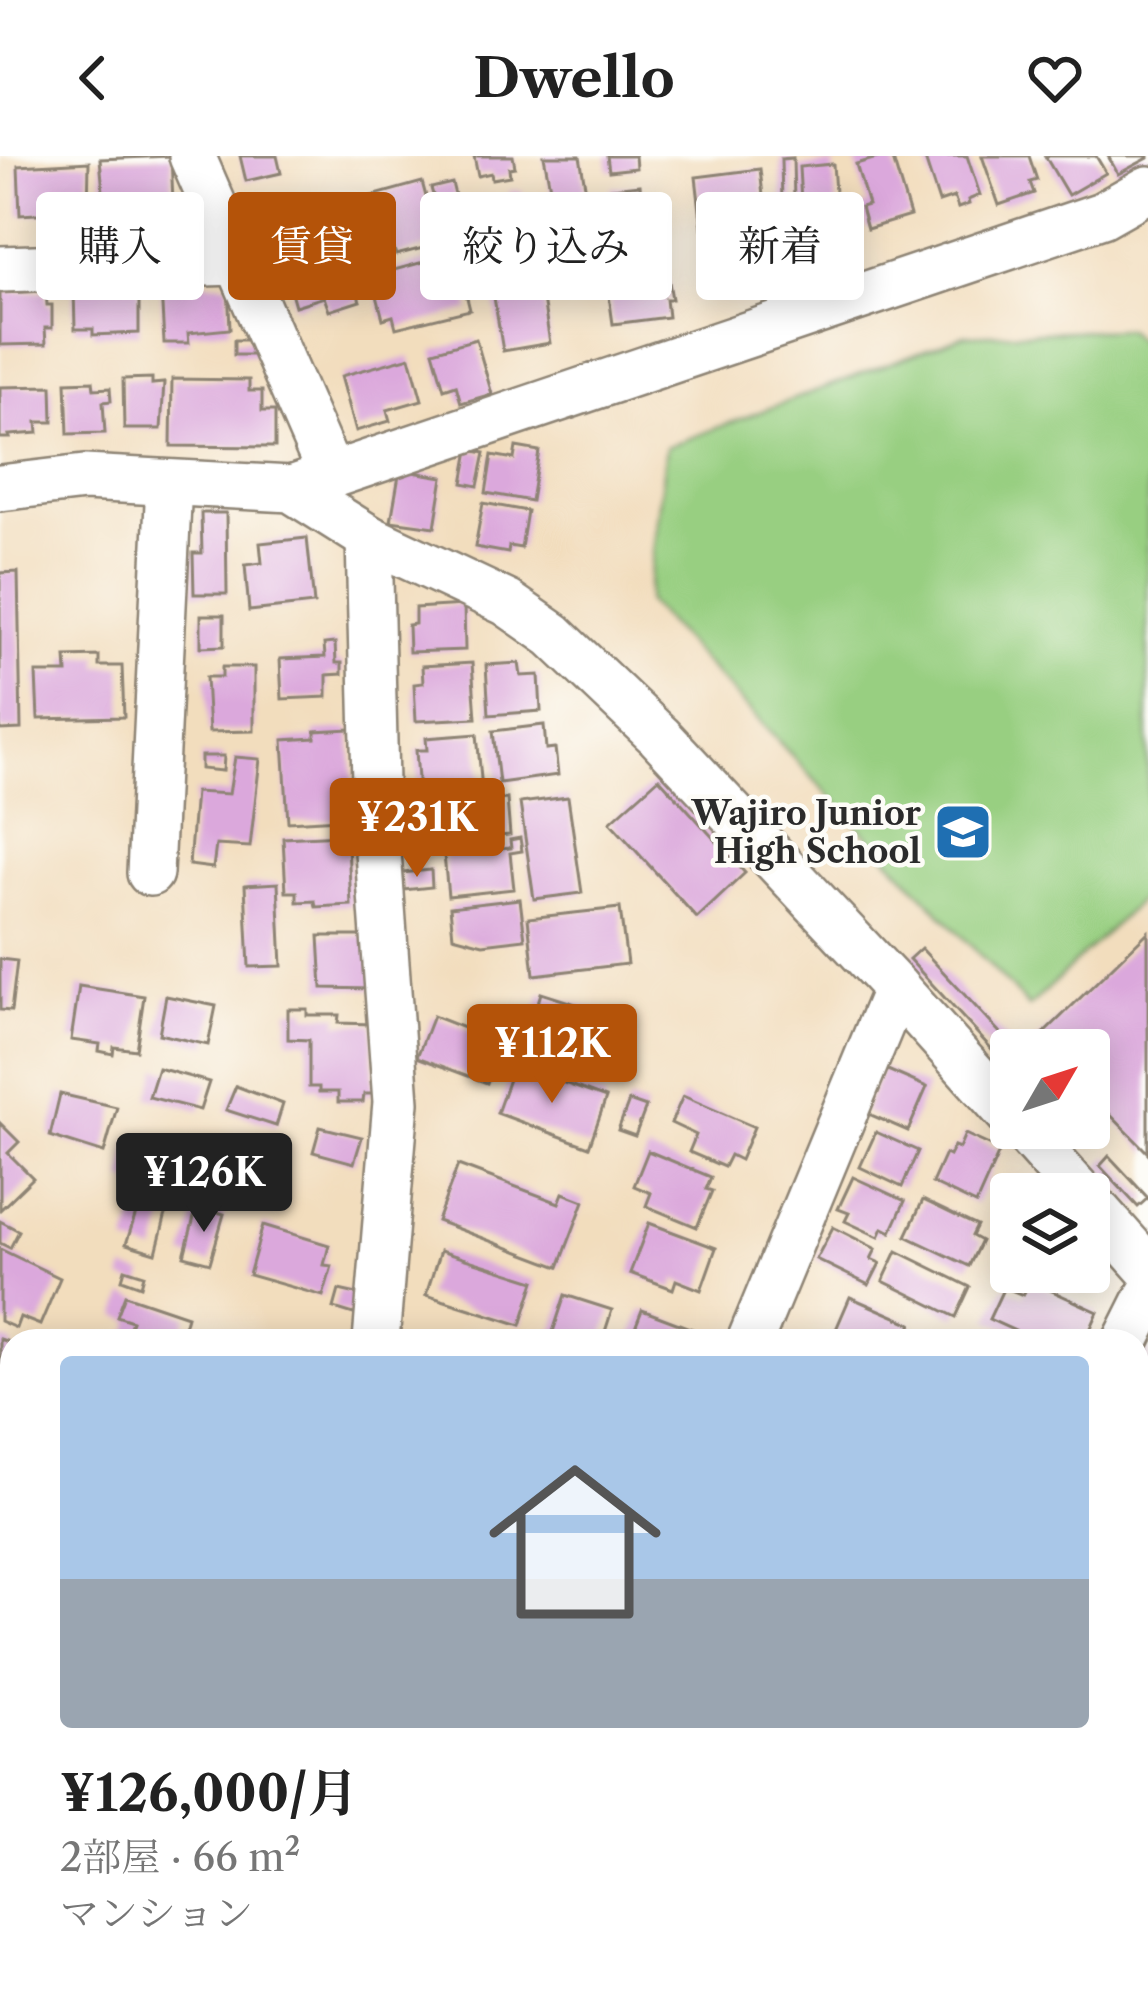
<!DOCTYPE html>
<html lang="ja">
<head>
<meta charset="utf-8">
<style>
  :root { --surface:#fff; --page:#f2f2f2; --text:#222; --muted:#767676; --accent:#b45309 }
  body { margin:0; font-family:"Libre Caslon Text","Noto Serif JP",serif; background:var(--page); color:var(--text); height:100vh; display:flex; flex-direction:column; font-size:45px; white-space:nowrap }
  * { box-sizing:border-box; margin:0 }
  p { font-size:39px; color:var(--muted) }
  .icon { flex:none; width:66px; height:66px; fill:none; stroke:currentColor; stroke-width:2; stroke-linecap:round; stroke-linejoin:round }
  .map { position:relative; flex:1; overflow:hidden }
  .drawer { position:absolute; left:0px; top:1173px; width:1149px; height:663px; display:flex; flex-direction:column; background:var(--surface); border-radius:36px 36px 0 0; box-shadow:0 6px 30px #0003 }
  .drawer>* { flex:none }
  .hud { position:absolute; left:36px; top:36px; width:1077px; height:108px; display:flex; gap:24px }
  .needle { width:78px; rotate:51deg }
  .tools { position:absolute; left:990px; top:873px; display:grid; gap:24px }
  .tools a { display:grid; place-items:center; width:120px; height:120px; border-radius:12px; background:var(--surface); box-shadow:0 6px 30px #0003; font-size:60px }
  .price { position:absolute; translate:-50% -102px; padding:0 27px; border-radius:12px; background:var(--accent); color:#fff; font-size:39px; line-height:78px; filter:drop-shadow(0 3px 6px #0008) }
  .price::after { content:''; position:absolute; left:50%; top:72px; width:36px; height:27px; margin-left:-18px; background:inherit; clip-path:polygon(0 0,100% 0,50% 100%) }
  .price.current { background:#222; color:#fff }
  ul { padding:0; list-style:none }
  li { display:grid; align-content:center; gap:24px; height:636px; padding:0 60px }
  li span { display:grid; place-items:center; height:372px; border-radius:12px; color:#555 }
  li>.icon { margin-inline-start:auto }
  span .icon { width:216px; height:216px; fill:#fffc; stroke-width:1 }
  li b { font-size:51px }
  .tag { padding:0 42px; border-radius:12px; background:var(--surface); box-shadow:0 6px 30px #0003; font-size:42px; line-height:108px }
  .tag.current { background:var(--accent); color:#fff }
  header { display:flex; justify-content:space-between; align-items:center; height:156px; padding:0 60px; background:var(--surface); font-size:54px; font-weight:700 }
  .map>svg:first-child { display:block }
  .green { fill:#98cf81; stroke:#627d56; stroke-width:3 }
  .building { fill:#dba8dc }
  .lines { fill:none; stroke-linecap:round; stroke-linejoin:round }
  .minor-casing { stroke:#8e8474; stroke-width:50 }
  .minor { stroke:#fff; stroke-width:45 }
  .labels { text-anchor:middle; stroke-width:9; stroke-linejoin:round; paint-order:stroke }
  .poi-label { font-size:33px; font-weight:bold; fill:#2b2b2b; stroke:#fdfcf7; text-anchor:end }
</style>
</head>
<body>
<header><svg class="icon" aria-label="back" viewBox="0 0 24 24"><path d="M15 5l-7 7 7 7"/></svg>Dwello<svg class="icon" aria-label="heart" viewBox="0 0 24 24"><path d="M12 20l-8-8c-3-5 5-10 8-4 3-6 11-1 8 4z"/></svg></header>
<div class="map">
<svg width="1148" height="1835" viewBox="0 0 1148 1835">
  <rect width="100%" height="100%" fill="#fdfcf7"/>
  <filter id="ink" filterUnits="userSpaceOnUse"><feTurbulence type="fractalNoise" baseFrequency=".00833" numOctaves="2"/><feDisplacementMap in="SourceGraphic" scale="24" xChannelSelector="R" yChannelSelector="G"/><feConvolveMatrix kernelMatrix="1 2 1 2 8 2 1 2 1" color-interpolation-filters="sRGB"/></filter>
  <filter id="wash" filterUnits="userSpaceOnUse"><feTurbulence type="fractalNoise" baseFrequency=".004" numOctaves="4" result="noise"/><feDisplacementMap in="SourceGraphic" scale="48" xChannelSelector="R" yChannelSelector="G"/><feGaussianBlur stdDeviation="2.7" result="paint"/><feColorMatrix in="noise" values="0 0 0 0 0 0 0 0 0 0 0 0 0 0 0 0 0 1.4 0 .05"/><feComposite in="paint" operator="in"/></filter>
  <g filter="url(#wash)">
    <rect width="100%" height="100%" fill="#f2ddbd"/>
    <polygon class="green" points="1126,173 1148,194 1148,736 1029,851 647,446 666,291 965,179"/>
    <g id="blocks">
      <g class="building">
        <polygon points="171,0 173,47 128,50 128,56 105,57 100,3"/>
        <polygon points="240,0 277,0 281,17 246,25"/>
        <polygon points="474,0 513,0 515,11 509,12 510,20 492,23 491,17 478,20"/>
        <polygon points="544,0 580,0 586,36 552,42"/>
        <polygon points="607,0 635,0 636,12 609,15"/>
        <polygon points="884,0 892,0 910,60 867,73 861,51 868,49 856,8"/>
        <polygon points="924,0 967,0 980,39 968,44 969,48 958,52 954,41 939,46"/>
        <polygon points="982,0 1029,0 1037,24 1030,26 1034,37 999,49"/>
        <polygon points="1045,0 1096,0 1106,17 1068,39"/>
        <polygon points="1108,0 1148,0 1148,2 1118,18"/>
        <polygon points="793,2 794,45 782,46 781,3"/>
        <polygon points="89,6 88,55 20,59 18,10"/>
        <polygon points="833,8 838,79 803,81 799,11"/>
        <polygon points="760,13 764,49 753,50 758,100 706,106 696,21"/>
        <polygon points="422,26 439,88 396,99 394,93 366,101 362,85 354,87 343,48"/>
        <polygon points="452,27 459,55 439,60 431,32"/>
        <polygon points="640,29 642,48 647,48 653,104 634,106 632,96 617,98 611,32"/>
        <polygon points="522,34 525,60 513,62 509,35"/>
        <polygon points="794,48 796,72 786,73 784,49"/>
        <polygon points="589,56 601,124 565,129 552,64"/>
        <polygon points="531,68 550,187 503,195 483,76"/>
        <polygon points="456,97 470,154 396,172 393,160 383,163 372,120"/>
        <polygon points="616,110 617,120 651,116 652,121 668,120 672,143 666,143 668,161 613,168 605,111"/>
        <polygon points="351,118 360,145 329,155 324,141 295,150 291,136"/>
        <polygon points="177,125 228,128 230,173 188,177 189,187 164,187 161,131 178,131"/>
        <polygon points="139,128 139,177 93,179 93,173 75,173 74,132"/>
        <polygon points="46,135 47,149 52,149 52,172 45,172 46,188 0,189 0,137"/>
        <polygon points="476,183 492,238 461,247 456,229 444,233 433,195"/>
        <rect x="234" y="184" width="22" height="15"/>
        <polygon points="410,201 422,244 387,254 390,265 356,275 341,220"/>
        <polygon points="152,222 152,228 164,227 161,273 124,273 123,223"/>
        <polygon points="172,223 249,224 249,235 262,235 262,255 275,255 275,291 171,290"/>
        <polygon points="93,225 94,233 110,232 111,245 103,246 105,277 68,278 66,226"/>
        <polygon points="52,230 53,266 37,266 38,277 9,279 10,282 0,282 0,231"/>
        <polygon points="516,291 539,295 531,345 486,337 492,299 514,303"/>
        <polygon points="469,294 485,297 478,330 463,327"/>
        <polygon points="400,314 443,321 435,371 391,365"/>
        <polygon points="483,347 527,355 521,392 509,390 508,397 475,391"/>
        <polygon points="201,357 226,357 227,438 194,438 193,397 202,397"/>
        <polygon points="307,382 314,448 249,455 245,409 262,407 260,387"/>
        <polygon points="18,416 21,573 0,574 0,417"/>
        <polygon points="464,449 465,494 409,496 408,469 415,468 415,452"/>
        <polygon points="201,459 224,459 224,490 201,491"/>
        <polygon points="335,487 336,507 342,507 342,518 327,519 327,541 282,543 280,503 325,501 324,488"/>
        <polygon points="99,500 99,510 122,510 124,561 38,563 36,517 67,517 66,501"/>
        <polygon points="472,507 476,562 416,565 414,528 423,527 422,510"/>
        <polygon points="519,507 521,520 539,519 541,555 489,559 486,509"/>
        <polygon points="222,511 254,511 254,575 209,576 206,521 222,521"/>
        <polygon points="544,569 546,593 555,592 558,619 499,627 493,575"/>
        <polygon points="350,573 356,662 288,666 283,584 315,582 315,575"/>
        <polygon points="477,578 482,634 419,638 416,594 427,594 426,582"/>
        <polygon points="201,600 224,600 223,615 201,613"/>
        <polygon points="235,601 260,603 250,691 216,689 213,712 189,709 195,636 229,638"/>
        <polygon points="659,622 745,717 697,762 610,666"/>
        <polygon points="568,641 582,737 534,743 520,647"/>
        <polygon points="507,643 510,679 435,686 432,650"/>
        <polygon points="360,678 361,690 348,690 351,749 316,751 315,745 297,746 297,736 286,736 283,682"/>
        <polygon points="520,682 522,695 510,697 514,733 448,740 444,699 511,692 510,684"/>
        <polygon points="431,714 432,731 403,734 402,717"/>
        <polygon points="278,727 282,810 249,811 245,729"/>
        <polygon points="520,743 525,783 483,788 453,780 450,751"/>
        <polygon points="620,752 627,808 534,819 528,762"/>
        <polygon points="1148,776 1148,997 1089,937 1089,894 1047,894 1037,884"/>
        <polygon points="319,780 372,780 373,833 322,832"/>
        <polygon points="921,792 1016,894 1011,894 1011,914 909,803"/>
        <polygon points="0,803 17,805 11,855 0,854"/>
        <polygon points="79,830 144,840 136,894 114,891 113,898 99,895 100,888 71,884"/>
        <polygon points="541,837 626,864 611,912 526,885"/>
        <polygon points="166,840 216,850 208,889 159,878"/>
        <polygon points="288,853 307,853 307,859 339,859 338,867 373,868 373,938 364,938 363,946 338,946 338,936 319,936 319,931 309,931 309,884 288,883"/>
        <polygon points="433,860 502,887 487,927 417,901"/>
        <polygon points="514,909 606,942 589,991 497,957"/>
        <polygon points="158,912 209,926 200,954 149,941"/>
        <polygon points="883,912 927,931 908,975 864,956"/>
        <polygon points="236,930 283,948 276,970 226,954"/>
        <polygon points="60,938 117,951 104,997 50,980"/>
        <polygon points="683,940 754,971 740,1004 730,999 724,1011 689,996 696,979 671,967"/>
        <polygon points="629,945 646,951 635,980 618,974"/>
        <polygon points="0,967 19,986 8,997 33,1022 0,1054"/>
        <polygon points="320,971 362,981 354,1007 313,996"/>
        <polygon points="876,976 918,995 902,1031 860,1011"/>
        <polygon points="965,978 1000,994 976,1048 932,1027 945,998 949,1000 954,990 959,992"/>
        <polygon points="130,983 184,992 177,1033 165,1031 164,1037 130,1031 132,1025 123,1024"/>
        <polygon points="648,995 711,1021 706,1033 712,1035 697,1071 646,1050 651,1037 634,1030"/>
        <polygon points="1109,1000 1148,1042 1138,1051 1100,1010"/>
        <polygon points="458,1009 559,1047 563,1037 584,1045 559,1111 437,1065"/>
        <polygon points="853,1021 905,1045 891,1076 883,1072 879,1081 845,1065 849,1057 838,1053"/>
        <polygon points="141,1042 168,1050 156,1097 126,1088"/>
        <polygon points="923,1044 977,1070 972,1080 981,1085 969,1110 906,1080"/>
        <polygon points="197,1050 224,1058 210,1107 184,1100"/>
        <polygon points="0,1065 19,1075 10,1092 0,1087"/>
        <polygon points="649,1067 716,1092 701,1134 676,1124 673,1133 630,1117"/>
        <polygon points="263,1069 329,1089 324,1109 332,1110 323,1140 249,1119"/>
        <polygon points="833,1071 876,1093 871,1103 880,1107 869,1129 816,1103"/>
        <polygon points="0,1093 60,1122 40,1169 20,1161 16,1172 0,1165"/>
        <polygon points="440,1095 535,1125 521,1169 426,1139"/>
        <polygon points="897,1095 970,1131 956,1161 883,1125"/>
        <polygon points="125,1113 144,1119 141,1130 122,1123"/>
        <polygon points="1030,1125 1098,1156 1085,1185 1069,1180 1066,1185 1054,1181 1052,1185 1037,1185 989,1163 1004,1131 1023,1139"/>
        <polygon points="339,1134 361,1139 357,1159 334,1152"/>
        <polygon points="125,1139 187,1160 180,1185 125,1185 132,1165 117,1160"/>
        <polygon points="565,1139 612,1154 602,1185 550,1185"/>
        <polygon points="850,1141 912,1168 904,1185 831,1185"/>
        <polygon points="642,1154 724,1185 630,1185"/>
        <polygon points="0,1183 12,1187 12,1234 0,1230"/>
        <polygon points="1148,1189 1148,1247 1137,1242 1137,1206 1139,1207"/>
        <polygon points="1137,1314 1148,1320 1148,1362 1137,1356"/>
        <polygon points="0,1592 12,1597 12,1679 0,1675"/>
        <polygon points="1137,1714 1148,1719 1148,1745 1137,1739"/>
        <polygon points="1137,1765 1148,1770 1148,1811 1137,1806"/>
        <polygon points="411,1824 437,1824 470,1835 408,1835"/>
        <polygon points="524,1824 542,1824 567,1835 520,1835"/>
        <polygon points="630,1824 708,1824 704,1835 657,1835"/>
        <polygon points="1004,1824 1068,1824 1067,1827 1072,1830 1069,1835 1026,1835"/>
      </g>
    </g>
  </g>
  <g filter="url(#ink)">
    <use href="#blocks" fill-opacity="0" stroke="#8e8474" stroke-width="3"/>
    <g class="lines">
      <g class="minor-casing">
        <g id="minor">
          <polyline points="192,0 331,320"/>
          <polyline points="0,113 238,106"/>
          <polyline points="0,332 84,322 291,333 369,382 507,447 553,479 659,580 896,832 1011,960"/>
          <polyline points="291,333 1102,59 1148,33"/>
          <polyline points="369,382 376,668 396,946 376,1185"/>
          <polyline points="150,717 169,327"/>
          <polyline points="1022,972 1081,1038"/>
          <polyline points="1089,1046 1148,1112"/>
          <polyline points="750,1185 896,832"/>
          <polyline points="1126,1185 1148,1141"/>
          <polyline points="0,1239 12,1242"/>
          <polyline points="1137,1627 1148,1632"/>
          <polyline points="0,1750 12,1753"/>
          <polyline points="125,1824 127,1835"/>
          <polyline points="206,1824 225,1835"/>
          <polyline points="493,1835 496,1824"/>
          <polyline points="792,1835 798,1824"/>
        </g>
      </g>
      <use href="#minor" class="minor"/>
    </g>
  </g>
  <defs>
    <g id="school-square" transform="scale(3)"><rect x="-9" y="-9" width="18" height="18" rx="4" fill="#1f6fb2" stroke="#fdfcf7"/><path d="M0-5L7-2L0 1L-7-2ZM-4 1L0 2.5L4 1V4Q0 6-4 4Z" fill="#fff"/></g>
  </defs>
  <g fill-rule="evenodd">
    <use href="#school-square" x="963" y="676"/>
  </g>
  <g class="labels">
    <g class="poi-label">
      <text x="921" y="669">Wajiro Junior<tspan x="921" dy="38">High School</tspan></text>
    </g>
  </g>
</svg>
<div class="tools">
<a><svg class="needle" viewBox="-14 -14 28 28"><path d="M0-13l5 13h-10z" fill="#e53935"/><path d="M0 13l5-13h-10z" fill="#767676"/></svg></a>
<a><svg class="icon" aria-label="layers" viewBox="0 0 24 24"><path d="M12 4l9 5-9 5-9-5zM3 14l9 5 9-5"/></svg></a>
</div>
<b class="price" style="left:417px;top:724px">¥231K</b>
<b class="price" style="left:552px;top:950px">¥112K</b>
<b class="price current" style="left:204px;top:1079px">¥126K</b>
<div class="hud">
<a class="tag">購入</a>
<a class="tag current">賃貸</a>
<a class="tag">絞り込み</a>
<a class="tag">新着</a>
</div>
<section class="drawer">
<ul>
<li><span style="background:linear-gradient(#a9c7e8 60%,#9aa5b1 0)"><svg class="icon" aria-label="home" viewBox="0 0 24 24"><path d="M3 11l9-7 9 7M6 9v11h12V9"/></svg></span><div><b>¥126,000/月</b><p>2部屋 · 66 m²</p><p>マンション</p></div></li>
</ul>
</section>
</div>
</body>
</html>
